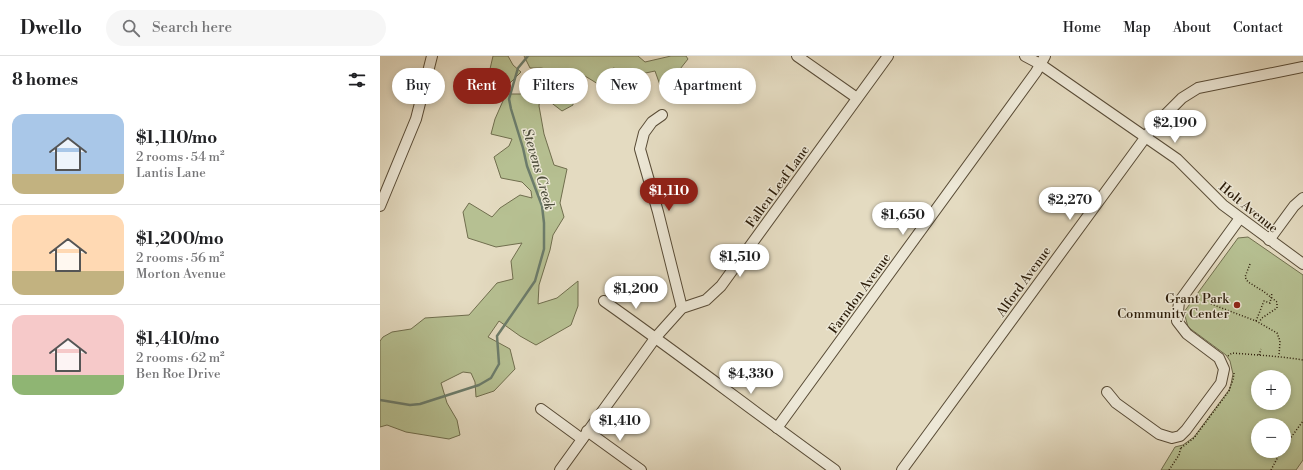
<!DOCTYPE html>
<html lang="en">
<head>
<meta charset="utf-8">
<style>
  :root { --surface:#fff; --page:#f6f6f6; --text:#202124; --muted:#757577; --line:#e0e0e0; --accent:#8f2418 }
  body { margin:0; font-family:"Libre Bodoni",serif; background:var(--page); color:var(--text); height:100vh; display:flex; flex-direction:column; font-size:15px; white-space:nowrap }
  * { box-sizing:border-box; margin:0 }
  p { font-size:13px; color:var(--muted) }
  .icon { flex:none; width:22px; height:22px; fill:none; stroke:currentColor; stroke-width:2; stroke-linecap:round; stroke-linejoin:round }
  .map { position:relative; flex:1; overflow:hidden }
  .sheet { display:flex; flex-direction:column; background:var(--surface); width:380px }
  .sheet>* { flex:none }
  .guide { position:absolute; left:12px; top:12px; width:380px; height:36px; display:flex; gap:8px }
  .tools { position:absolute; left:871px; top:314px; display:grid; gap:8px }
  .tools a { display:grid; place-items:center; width:40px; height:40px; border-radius:50%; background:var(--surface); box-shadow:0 2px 6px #0003; font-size:20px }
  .price { position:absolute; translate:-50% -34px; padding:0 9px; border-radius:14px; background:#fff; color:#222; font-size:13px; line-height:26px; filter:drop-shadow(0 1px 2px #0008) }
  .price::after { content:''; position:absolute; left:50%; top:24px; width:12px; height:9px; margin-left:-6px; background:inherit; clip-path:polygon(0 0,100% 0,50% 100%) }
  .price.on { background:var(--accent); color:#fff }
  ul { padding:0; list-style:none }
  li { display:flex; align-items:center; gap:12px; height:100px; padding:0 12px }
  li+li { border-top:1px solid var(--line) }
  li span { display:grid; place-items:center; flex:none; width:112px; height:80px; border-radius:12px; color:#555 }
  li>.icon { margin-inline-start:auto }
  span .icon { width:48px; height:48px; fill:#fffc; stroke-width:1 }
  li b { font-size:17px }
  h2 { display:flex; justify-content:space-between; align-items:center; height:48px; padding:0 12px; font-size:17px }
  .chip { padding:0 14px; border-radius:18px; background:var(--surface); box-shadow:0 2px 6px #0003; font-size:14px; line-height:36px }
  .chip.on { background:var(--accent); color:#fff }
  header { display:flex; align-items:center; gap:24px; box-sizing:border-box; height:56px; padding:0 20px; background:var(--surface); border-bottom:1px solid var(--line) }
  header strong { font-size:19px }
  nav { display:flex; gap:22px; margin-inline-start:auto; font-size:14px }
  .search { width:280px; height:36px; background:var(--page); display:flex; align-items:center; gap:10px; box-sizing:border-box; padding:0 14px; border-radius:22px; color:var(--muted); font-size:15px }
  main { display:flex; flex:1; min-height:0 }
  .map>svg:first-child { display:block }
  .green { fill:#b6c092; stroke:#706e4e; fill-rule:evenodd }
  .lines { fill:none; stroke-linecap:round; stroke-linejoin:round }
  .stream { stroke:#6c7c6b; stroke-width:2.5 }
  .minor-casing { stroke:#594c37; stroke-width:12 }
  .path { stroke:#2b1c09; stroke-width:1.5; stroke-dasharray:1 2; stroke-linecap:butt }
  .minor { stroke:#ede8d7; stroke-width:10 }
  .poi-dot { fill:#8f2418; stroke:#ede8d7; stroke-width:1.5 }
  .labels { text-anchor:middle; stroke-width:3; stroke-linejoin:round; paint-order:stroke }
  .street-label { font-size:13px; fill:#2b1c09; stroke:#ede8d7 }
  .poi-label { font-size:13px; fill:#2b1c09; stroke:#ede8d7; text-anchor:end }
  .water-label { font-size:14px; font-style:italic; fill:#4b4c3a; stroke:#ede8d7 }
</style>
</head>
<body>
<header>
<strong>Dwello</strong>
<div class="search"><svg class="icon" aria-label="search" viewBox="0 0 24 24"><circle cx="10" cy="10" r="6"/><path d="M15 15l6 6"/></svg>Search here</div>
<nav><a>Home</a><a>Map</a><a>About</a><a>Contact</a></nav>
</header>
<main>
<section class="sheet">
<h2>8 homes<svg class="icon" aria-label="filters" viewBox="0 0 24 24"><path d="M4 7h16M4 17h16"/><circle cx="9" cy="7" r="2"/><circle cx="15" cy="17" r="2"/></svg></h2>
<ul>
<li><span style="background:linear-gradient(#a9c7e8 75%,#c2b280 0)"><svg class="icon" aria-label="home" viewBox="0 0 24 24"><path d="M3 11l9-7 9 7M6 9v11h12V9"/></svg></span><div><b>$1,110/mo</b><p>2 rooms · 54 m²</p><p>Lantis Lane</p></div></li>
<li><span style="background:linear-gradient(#ffd9b3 70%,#c2b280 0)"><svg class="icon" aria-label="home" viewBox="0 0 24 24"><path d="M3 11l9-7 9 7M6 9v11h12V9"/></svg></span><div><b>$1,200/mo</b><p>2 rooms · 56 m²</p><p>Morton Avenue</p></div></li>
<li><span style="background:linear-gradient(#f6c9c9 75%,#8fb573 0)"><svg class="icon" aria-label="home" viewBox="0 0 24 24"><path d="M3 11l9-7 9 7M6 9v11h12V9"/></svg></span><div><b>$1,410/mo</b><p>2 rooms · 62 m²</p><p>Ben Roe Drive</p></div></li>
</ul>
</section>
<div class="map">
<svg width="923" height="414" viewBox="0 0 923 414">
  <rect width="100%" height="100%" fill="#e4dbc1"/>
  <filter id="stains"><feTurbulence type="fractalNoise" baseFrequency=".005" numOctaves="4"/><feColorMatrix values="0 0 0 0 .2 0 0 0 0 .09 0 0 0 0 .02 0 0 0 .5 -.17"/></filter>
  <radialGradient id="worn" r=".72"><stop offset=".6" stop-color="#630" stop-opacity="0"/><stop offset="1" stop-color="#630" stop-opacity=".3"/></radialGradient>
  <g class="green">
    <polygon points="113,0 128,0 133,9 141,16 130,27 107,39 97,35 92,24 110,26 110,13"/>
    <polygon points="144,0 258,0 265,6 291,0 306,0 308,3 289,27 280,29 275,15 261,18 233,12 218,28 205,20 194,27 193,49 182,55 169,45 176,15 161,12 150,12"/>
    <polygon points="156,32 160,41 159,50 164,78 174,109 187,113 180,147 184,161 173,179 170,194 159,229 158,248 177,242 198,225 198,250 191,269 156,289 140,280 119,265 108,281 130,293 135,313 114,335 96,341 95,326 91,317 83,316 61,327 67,347 77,364 80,379 69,383 26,376 7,369 0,371 0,285 3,281 12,276 31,273 45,262 89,259 117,227 133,223 131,205 142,187 116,191 88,182 83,156 89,147 112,161 120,152 140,139 152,142 151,135 142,126 121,122 114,101 129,90 132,83 111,78 115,63 126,38 140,38"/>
    <path d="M868,181L923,219V404L916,414H781L795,391L803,389L814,381L849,334L851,328L853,318L850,305L846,299L808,271L804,256L858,182ZM878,321H904V347H878ZM878,369H904V395H878Z"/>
  </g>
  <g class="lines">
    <polyline class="stream" points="0,344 30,349 40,348 99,329 111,322 119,308 117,280 155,225 164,193 164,167 162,150 147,110 143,92 131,53 129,43 138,12 148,0"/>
    <g class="minor-casing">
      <g id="minor">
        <polyline points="417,0 477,42"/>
        <polyline points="645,0 660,8 797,103 843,149 923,208"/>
        <polyline points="282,59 272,66 264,77 260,93 278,156 302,252"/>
        <polyline points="0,150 36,63 52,0"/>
        <polyline points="889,184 914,150 923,142"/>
        <path d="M224,245C302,300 377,358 455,414"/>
        <polyline points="727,336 736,347 779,378 792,382 800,380 806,374 841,327 844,313 839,302 807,278 797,265 799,246 860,162"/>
        <polyline points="161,353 202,383"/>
        <polyline points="397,372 656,16 665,0"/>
        <polyline points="207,375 261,414"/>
        <polyline points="180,414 276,281 302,252 326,244 341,230 508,0"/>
        <polyline points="522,414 773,71 802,42 818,32 923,11"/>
      </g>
    </g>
    <g class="path">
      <polyline points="870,208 865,221 868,226 883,235 897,246 897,252 882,262 879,266"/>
      <polyline points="831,248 876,265 897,277 900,285 899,300"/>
      <polyline points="876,265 884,245 890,247 892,237"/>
      <polyline points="879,299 881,293"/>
      <path d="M848,300L852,297C876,299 899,300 923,304"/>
      <polyline points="904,391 923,365"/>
      <polyline points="801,392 814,382 849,335 853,324 854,317"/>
      <polyline points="789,414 799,399 801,391"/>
      <polyline points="891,414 901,395"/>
    </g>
    <use href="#minor" class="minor"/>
  </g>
  <circle class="poi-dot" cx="857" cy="249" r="4"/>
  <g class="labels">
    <g class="street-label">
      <text transform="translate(397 130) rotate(-54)" y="5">Fallen Leaf Lane</text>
      <text transform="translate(869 151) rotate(39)" y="5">Holt Avenue</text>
      <text transform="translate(643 225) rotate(-54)" y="5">Alford Avenue</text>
      <text transform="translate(479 237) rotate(-54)" y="5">Farndon Avenue</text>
    </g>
    <g class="poi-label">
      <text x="849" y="247">Grant Park<tspan x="849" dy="15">Community Center</tspan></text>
    </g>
    <g class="water-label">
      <text transform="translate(159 113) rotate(74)" y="5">Stevens Creek</text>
    </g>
  </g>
  <rect width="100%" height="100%" filter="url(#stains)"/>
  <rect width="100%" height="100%" fill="url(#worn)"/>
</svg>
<div class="tools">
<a>+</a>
<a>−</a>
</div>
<b class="price" style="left:795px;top:88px">$2,190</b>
<b class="price on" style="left:289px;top:156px">$1,110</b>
<b class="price" style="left:690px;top:165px">$2,270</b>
<b class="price" style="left:523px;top:180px">$1,650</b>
<b class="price" style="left:360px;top:222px">$1,510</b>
<b class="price" style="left:256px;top:254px">$1,200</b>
<b class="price" style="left:371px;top:339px">$4,330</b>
<b class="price" style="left:240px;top:386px">$1,410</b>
<div class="guide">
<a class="chip">Buy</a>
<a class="chip on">Rent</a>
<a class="chip">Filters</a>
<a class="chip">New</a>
<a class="chip">Apartment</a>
</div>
</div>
</main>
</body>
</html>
